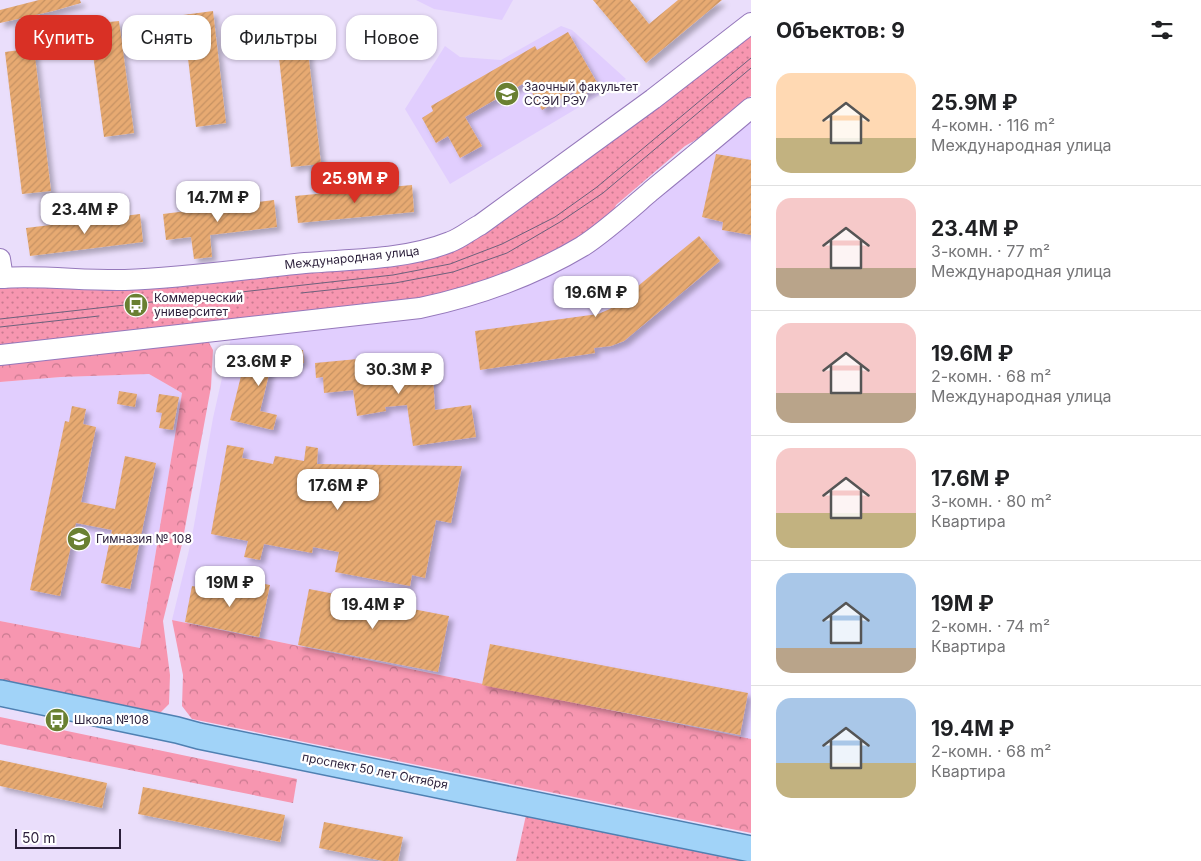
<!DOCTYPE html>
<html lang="ru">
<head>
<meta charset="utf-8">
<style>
  :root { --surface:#fff; --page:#f2f2f2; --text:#202124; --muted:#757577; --line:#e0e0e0; --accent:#d93025 }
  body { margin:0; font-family:Inter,sans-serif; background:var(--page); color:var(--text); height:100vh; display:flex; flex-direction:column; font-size:19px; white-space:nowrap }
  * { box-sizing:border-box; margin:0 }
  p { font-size:16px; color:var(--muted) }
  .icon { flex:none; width:28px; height:28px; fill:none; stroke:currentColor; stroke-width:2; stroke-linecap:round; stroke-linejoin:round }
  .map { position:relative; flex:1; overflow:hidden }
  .details { display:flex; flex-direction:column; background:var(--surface); width:450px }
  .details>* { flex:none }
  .banner { position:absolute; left:15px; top:15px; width:475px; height:45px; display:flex; gap:10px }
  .scale { position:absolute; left:15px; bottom:12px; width:106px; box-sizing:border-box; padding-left:5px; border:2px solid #2b1f3a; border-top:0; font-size:14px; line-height:18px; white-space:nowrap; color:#2b1f3a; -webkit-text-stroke:4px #fff; paint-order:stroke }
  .price { position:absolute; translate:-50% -42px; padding:0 11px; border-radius:10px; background:#fff; color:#222; font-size:16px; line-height:32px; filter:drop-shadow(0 1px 2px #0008) }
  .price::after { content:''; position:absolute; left:50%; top:30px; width:15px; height:11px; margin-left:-8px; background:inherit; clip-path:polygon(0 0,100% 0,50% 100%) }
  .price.current { background:var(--accent); color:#fff }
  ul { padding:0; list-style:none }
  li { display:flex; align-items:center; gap:15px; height:125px; padding:0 25px }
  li+li { border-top:1px solid var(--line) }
  li span { display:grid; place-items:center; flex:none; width:140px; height:100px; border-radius:15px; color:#555 }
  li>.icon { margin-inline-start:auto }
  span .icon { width:60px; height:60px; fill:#fffc; stroke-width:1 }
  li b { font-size:21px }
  h2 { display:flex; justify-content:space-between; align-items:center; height:60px; padding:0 25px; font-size:21px }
  .chip { padding:0 18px; border-radius:15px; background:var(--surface); box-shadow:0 1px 4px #0004; font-size:18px; line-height:45px }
  .chip.current { background:var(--accent); color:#fff }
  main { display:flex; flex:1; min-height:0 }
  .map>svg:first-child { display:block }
  .built { fill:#e1cefe }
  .grass { fill:url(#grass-dots) }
  .forest { fill:url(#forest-crowns) }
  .building { fill:url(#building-hatch); filter:url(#shadow) }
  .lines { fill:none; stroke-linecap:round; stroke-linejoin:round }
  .minor-casing { stroke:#9578bb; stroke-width:22 }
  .major-casing { stroke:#4f80b2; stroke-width:28 }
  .minor { stroke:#fff; stroke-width:20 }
  .major { stroke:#a1d3f8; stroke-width:25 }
  .tram { stroke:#6d617c; stroke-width:1 }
  .labels { text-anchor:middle; stroke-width:4.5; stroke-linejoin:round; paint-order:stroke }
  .poi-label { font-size:12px; fill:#2b1f3a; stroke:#fff; text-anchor:start }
  .street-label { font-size:12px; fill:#2b1f3a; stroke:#fff }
</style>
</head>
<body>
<main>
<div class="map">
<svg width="751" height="861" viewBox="0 0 751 861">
  <defs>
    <pattern id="grass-dots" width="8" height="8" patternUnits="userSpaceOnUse" patternTransform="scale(1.25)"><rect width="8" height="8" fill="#f796b0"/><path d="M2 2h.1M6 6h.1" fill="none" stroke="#c87a90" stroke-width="1.8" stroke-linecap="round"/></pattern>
    <pattern id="forest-crowns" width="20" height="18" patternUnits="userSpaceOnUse" patternTransform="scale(1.25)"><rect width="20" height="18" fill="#f796b0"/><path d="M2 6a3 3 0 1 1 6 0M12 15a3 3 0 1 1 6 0" fill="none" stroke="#c87a90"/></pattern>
    <pattern id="building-hatch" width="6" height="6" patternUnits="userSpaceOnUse" patternTransform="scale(1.25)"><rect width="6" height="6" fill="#e7aa72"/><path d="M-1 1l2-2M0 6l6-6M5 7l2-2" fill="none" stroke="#c69263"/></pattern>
    <filter id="shadow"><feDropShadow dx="4.5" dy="4.5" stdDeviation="2.5" flood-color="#0004"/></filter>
  </defs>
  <rect width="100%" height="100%" fill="#eadefb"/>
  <g class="built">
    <polygon points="416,0 513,0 502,20 434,9"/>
    <polygon points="561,26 572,30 626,79 450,184 405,109 445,46 460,57 501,60"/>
    <polygon points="751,117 751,739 172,620 191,542 213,418 231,338 494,295"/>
    <polygon points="149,374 182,393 140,648 0,621 0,382 61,377"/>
  </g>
  <g class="grass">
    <polygon points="751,32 751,96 706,134 685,146 616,205 612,215 598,226 536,262 489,282 413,302 0,350 0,285 427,258"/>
    <polygon points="526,815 750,861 516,861"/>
  </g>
  <g class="forest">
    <polygon points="207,339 213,350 211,387 182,544 163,621 170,675 169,704 161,712 155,714 0,681 0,621 140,648 182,393 149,374 61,377 0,382 0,360"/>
    <polygon points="172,620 751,739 751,833 192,719 182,706 183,675"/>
    <polygon points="0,717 297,779 293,803 0,744"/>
  </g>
  <g class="building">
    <polygon points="39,0 80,0 81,3 53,11 0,23 0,10"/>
    <polygon points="593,0 630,0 649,24 678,0 722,0 646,63"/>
    <polygon points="213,11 226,123 196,127 183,15"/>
    <polygon points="304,17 321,164 291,167 275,21"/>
    <polygon points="119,21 134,133 104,137 89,24"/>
    <polygon points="568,32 599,86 578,98 574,91 542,110 526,82 465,117 482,146 460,158 448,136 436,143 422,118 433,111 431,106 535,46 537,50"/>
    <polygon points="34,48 51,191 22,194 5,52"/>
    <polygon points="716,154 751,160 751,235 722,230 723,222 702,217"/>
    <polygon points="412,185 414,212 298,223 295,196"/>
    <polygon points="274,200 277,227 210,235 212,257 194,259 191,237 166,240 163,214"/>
    <polygon points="140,214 143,242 30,256 26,228"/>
    <polygon points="699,236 720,261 624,341 611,346 594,348 595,353 480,370 475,331 598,314 610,309"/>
    <polygon points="303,350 304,363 271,366 260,411 277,415 273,430 230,420 241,376 243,355"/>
    <polygon points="411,354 412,362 432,360 435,410 471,405 476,437 413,446 407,405 385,407 386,411 357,416 353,390 324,393 323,377 316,378 315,363"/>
    <polygon points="119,391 137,394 135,407 117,404"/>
    <polygon points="159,394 179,397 173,430 159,428 162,413 156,412"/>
    <polygon points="72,406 86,409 83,424 96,427 81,502 115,509 125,456 156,463 130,589 101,583 112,530 76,523 60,596 30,590 65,421 69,422"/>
    <polygon points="227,445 244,448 242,458 273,464 275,456 304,461 306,446 318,448 317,464 462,466 451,523 436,520 425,578 412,575 410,586 335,572 339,552 313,547 312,553 264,544 260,560 244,557 248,541 211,534"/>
    <polygon points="234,578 270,585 259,637 185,622 192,586 231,594"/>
    <polygon points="309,589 449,616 438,672 298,645"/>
    <polygon points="490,644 748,693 740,735 482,685"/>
    <polygon points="0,760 107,783 102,808 0,786"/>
    <polygon points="143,787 285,815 280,842 138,814"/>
    <polygon points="324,822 403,837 398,861 383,861 319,848"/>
  </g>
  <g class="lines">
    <g class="minor-casing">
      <g id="minor">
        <polyline points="0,259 3,278"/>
        <path d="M0,278C42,275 83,281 125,280C185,278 245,269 305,263C354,259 405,260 450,242C461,238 470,230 480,225L653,99L751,23"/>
        <path d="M0,355L420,308C476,296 533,276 583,246C606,231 630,209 651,191C684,164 718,136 751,108"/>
      </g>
    </g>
    <g class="major-casing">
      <polyline id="major" points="0,693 177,730 199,736 751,849"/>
    </g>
    <use href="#minor" class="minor"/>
    <use href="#major" class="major"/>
    <g class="tram">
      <polyline points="301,293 395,283 453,272 507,253 560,222 603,193 751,68"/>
      <polyline points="0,319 393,275 450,264 502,244 555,217 597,187 751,58"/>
      <polyline points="0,327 99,316"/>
    </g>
  </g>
  <defs>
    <g id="university-disc" transform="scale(1.25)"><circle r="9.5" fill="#6a8032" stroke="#fff"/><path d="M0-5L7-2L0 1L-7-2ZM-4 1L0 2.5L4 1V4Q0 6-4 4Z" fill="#fff"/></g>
    <g id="bus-disc" transform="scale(1.25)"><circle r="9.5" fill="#6a8032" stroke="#fff"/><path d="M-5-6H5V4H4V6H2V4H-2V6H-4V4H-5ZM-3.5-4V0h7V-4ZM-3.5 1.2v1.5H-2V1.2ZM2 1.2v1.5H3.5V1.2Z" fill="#fff"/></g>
    <g id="school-disc" transform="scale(1.25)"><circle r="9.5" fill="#6a8032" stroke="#fff"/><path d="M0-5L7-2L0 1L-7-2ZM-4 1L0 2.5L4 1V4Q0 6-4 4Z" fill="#fff"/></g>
  </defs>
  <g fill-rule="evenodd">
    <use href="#university-disc" x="507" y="94"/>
    <use href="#bus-disc" x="136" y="305"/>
    <use href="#school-disc" x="79" y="539"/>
    <use href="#bus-disc" x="57" y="720"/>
  </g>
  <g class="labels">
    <g class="poi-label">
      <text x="524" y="91">Заочный факультет<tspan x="524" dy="14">ССЭИ РЭУ</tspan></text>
      <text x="154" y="302">Коммерческий<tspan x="154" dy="14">университет</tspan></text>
      <text x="96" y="543">Гимназия № 108</text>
      <text x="74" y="724">Школа №108</text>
    </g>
    <g class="street-label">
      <text transform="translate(352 258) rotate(-6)" y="4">Международная улица</text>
      <text transform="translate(375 771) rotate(11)" y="4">проспект 50 лет Октября</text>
    </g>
  </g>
</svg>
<div class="scale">50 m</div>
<b class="price current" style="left:355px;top:204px">25.9M ₽</b>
<b class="price" style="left:218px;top:223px">14.7M ₽</b>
<b class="price" style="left:85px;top:235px">23.4M ₽</b>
<b class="price" style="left:596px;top:318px">19.6M ₽</b>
<b class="price" style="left:259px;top:387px">23.6M ₽</b>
<b class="price" style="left:399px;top:395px">30.3M ₽</b>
<b class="price" style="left:338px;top:511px">17.6M ₽</b>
<b class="price" style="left:230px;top:608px">19M ₽</b>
<b class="price" style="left:373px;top:630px">19.4M ₽</b>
<div class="banner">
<a class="chip current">Купить</a>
<a class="chip">Снять</a>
<a class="chip">Фильтры</a>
<a class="chip">Новое</a>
</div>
</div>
<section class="details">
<h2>Объектов: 9<svg class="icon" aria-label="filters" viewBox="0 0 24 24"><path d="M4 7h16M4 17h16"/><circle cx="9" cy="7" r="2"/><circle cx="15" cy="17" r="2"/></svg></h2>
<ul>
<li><span style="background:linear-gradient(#ffd9b3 65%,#c2b280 0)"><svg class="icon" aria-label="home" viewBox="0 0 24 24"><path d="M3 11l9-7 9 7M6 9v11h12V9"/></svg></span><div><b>25.9M ₽</b><p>4-комн. · 116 m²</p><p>Международная улица</p></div></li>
<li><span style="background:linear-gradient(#f6c9c9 70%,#b9a48a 0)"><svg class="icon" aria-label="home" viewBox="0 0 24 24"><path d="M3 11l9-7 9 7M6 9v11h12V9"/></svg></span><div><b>23.4M ₽</b><p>3-комн. · 77 m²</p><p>Международная улица</p></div></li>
<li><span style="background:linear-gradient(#f6c9c9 70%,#b9a48a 0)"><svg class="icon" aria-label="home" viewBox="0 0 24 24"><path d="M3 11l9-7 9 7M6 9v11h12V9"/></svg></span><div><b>19.6M ₽</b><p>2-комн. · 68 m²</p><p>Международная улица</p></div></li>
<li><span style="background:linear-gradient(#f6c9c9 65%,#c2b280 0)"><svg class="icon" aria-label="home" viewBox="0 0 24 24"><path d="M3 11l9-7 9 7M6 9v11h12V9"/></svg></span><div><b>17.6M ₽</b><p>3-комн. · 80 m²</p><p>Квартира</p></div></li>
<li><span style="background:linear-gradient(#a9c7e8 75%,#b9a48a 0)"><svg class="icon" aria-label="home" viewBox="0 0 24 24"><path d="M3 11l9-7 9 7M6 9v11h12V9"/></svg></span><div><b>19M ₽</b><p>2-комн. · 74 m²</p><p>Квартира</p></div></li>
<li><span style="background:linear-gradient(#a9c7e8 65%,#c2b280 0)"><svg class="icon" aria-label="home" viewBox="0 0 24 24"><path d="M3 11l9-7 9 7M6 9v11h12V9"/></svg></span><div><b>19.4M ₽</b><p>2-комн. · 68 m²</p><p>Квартира</p></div></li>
</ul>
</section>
</main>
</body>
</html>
